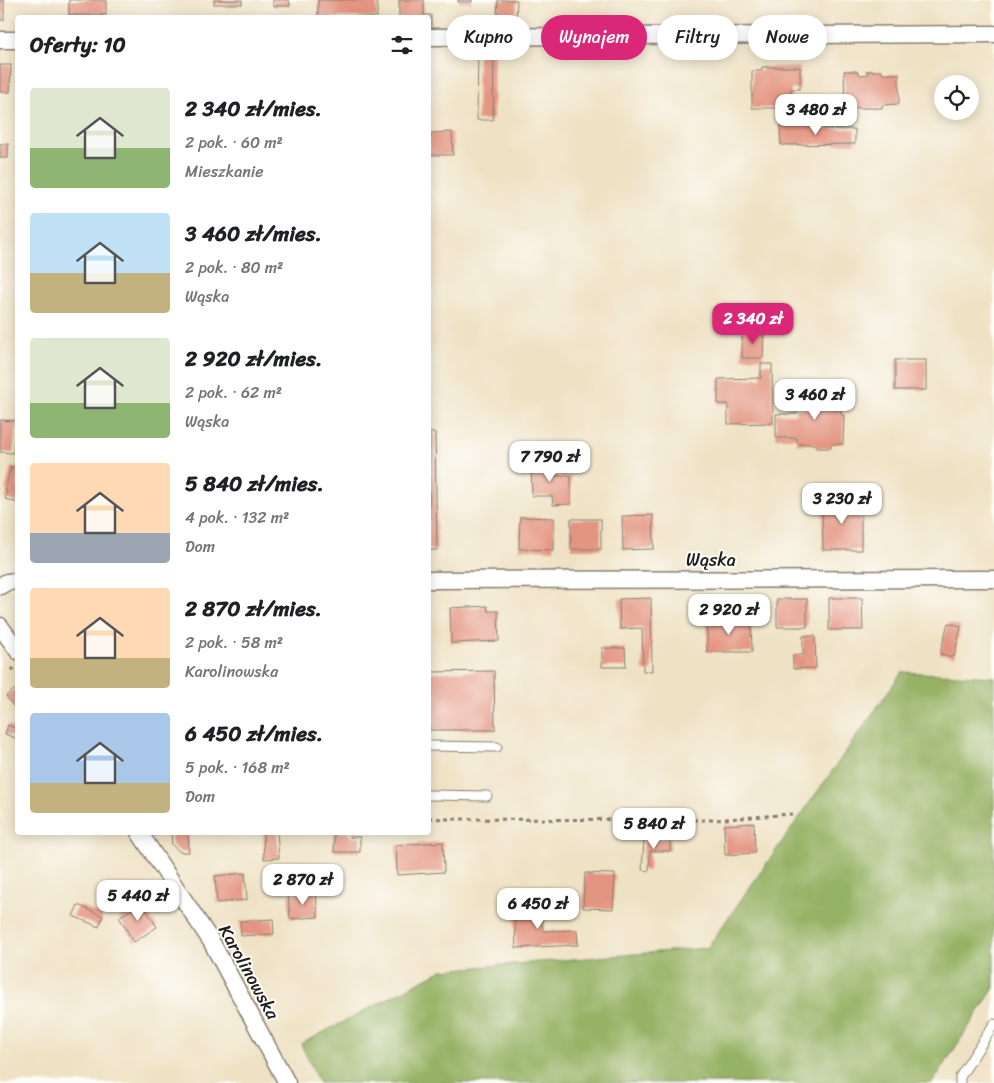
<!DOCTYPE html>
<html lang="pl">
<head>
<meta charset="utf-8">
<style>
  :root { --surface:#fff; --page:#f2f2f2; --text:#202124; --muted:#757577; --accent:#db2777 }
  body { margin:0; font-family:Sriracha,sans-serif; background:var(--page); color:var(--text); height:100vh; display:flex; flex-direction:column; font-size:19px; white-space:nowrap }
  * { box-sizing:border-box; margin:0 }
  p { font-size:16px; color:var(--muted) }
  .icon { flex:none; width:28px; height:28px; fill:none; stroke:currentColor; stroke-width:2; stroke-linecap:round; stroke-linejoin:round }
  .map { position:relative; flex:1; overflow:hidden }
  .side { position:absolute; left:15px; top:15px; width:416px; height:820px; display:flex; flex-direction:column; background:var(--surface); border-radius:5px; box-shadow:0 2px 12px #0003 }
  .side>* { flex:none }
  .banner { position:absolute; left:446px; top:15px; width:472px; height:45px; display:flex; gap:10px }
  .buttons { position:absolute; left:934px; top:75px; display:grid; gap:10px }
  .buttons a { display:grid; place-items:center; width:45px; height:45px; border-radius:50%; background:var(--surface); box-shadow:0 2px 12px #0003; font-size:25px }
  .price { position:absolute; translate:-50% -42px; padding:0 11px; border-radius:10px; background:#fff; color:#222; font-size:16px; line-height:32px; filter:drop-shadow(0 1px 2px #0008) }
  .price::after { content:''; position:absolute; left:50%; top:30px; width:15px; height:11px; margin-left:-8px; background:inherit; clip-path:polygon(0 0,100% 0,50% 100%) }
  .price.selected { background:var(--accent); color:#fff }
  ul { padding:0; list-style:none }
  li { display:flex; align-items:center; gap:15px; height:125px; padding:0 15px }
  li span { display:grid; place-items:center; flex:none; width:140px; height:100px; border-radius:5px; color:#555 }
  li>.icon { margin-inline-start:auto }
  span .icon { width:60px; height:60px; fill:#fffc; stroke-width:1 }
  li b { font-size:21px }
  h2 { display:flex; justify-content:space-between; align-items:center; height:60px; padding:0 15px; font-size:21px }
  .chip { padding:0 18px; border-radius:22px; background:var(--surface); box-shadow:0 2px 12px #0003; font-size:18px; line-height:45px }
  .chip.selected { background:var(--accent); color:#fff }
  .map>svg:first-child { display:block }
  .forest { fill:#96b265; stroke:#596740 }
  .building { fill:#e49581 }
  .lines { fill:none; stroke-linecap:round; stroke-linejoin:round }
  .lane-casing { stroke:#867f70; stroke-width:11 }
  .street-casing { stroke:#867f70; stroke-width:19 }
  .path { stroke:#867f70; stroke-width:3; stroke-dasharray:4 4; stroke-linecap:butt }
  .lane { stroke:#fff; stroke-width:9 }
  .street { stroke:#fff; stroke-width:16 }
  .labels { text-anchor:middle; stroke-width:4; stroke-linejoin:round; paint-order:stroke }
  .street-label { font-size:18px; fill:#1c1c1c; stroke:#fdfcf7 }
</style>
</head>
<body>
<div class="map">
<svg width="994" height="1083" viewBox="0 0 994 1083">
  <rect width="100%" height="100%" fill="#fdfcf7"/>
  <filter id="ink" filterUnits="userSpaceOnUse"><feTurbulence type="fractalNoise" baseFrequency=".02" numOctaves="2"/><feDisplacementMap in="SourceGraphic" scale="10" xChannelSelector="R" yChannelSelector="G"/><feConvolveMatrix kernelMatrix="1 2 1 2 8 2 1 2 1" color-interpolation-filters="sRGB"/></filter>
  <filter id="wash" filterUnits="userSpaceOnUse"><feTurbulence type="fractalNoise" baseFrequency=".0096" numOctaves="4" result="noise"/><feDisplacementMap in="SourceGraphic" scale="20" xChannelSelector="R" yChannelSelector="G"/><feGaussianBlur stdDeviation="1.12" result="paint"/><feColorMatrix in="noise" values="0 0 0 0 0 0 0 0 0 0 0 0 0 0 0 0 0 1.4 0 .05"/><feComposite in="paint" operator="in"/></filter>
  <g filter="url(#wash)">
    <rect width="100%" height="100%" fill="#efe2c4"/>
    <polygon class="forest" points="902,672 994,677 994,988 932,1083 319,1083 301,1044 442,970 707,948"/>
    <g id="blocks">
      <g class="building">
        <rect x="0" y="0" width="4" height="20"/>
        <rect x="69" y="0" width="37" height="15"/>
        <rect x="214" y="0" width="28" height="4"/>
        <polygon points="273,0 289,0 290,6 273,6"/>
        <polygon points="318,0 377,0 377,17 318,18"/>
        <polygon points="399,0 424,0 424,15 431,15 431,27 429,27 429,18 399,18"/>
        <rect x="458" y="0" width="14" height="2"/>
        <polygon points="498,0 517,0 516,18 497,17"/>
        <polygon points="478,51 494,52 493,120 477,120"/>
        <polygon points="0,65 11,65 10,92 0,92"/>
        <polygon points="762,67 800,67 800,89 791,89 791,108 752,108 752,71 762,71"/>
        <polygon points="844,71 857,71 858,73 860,75 869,74 866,71 882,71 882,74 899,74 899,104 882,105 882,108 845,108"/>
        <polygon points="822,125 823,129 855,129 855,144 781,145 780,126"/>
        <polygon points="452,132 453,155 429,155 429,137 432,137 431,133"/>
        <rect x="0" y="144" width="8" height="14"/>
        <polygon points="742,332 764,332 763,358 742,358"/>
        <rect x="895" y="360" width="31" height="30"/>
        <polygon points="761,364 772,364 773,423 728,424 728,404 718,404 718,379 761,378"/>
        <polygon points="806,391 833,391 841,398 841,415 844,415 843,444 831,444 831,448 816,448 816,444 797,444 797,438 776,438 776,414 797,414 796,409 806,409"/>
        <polygon points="0,420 17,421 13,453 0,452"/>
        <polygon points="429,433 435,433 437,550 429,550"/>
        <polygon points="531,460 552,460 552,476 571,476 571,504 553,505 552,496 532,496"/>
        <polygon points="11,467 18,468 18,503 5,499 7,491 5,490"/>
        <polygon points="822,501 861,501 861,550 823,550"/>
        <polygon points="653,515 654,549 623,550 622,516"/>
        <polygon points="520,517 554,518 554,550 519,549"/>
        <rect x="571" y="519" width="30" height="30"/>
        <polygon points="651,598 652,671 643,671 642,628 620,629 619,599"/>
        <polygon points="829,598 862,598 863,630 829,630"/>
        <rect x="777" y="599" width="30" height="28"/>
        <polygon points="487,606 488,611 498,611 499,641 451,643 450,608"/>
        <polygon points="707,619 724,619 724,622 728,622 728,619 751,619 752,652 707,652"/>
        <polygon points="948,623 961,626 954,657 940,654"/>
        <polygon points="803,636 815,636 816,668 793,669 793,655 803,655"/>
        <polygon points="602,648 625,648 626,667 602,667"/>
        <polygon points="494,671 495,730 429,730 429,672"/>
        <polygon points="18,687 18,709 16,710 6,696"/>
        <polygon points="8,725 18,729 18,739 5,734"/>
        <polygon points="754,823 755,853 725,855 724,825"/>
        <polygon points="171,832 188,832 189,852 180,852 172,845"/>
        <polygon points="263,832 277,832 279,858 264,859"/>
        <polygon points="334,832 350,832 350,837 360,837 360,852 334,852"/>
        <polygon points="670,839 670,851 650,851 649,871 642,870 644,840"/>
        <polygon points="443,842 444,872 397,875 396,845"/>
        <polygon points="245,873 247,900 217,903 215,876"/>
        <polygon points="585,873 615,874 613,909 583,908"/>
        <polygon points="316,892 318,917 290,919 288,895"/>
        <polygon points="142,903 157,927 134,942 119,917"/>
        <polygon points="542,904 543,931 577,930 578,945 516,948 514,905"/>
        <polygon points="78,905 103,916 99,927 73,916"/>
        <polygon points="273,919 274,934 241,936 240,921"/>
      </g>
    </g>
  </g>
  <g filter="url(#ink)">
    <use href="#blocks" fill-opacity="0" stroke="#867f70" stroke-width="1"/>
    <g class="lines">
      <g class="lane-casing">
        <g id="lane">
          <polyline points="429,746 497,747"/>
          <polyline points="429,795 487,796"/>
          <polyline points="960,1083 960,1077 994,1024"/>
        </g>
      </g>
      <g class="street-casing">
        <g id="street">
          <polyline points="429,37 994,34"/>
          <polyline points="0,40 18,40"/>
          <polyline points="429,580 994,579"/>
          <polyline points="0,586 7,582 18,581"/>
          <polyline points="0,626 18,651"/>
          <polyline points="139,832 211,941 287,1083"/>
        </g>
      </g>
      <g class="path">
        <polyline points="12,668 18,675"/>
        <polyline points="429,818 448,819 713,820 792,814"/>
      </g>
      <use href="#lane" class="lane"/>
      <use href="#street" class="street"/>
    </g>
  </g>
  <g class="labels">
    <g class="street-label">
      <text x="711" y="566">Wąska</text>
      <text transform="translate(249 972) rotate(61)" y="6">Karolinowska</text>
    </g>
  </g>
</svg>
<div class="buttons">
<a><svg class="icon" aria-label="locate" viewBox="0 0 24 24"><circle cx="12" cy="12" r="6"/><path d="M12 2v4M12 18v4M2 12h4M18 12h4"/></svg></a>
</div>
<b class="price" style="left:816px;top:136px">3 480 zł</b>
<b class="price selected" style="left:753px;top:345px">2 340 zł</b>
<b class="price" style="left:815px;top:421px">3 460 zł</b>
<b class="price" style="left:550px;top:483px">7 790 zł</b>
<b class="price" style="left:842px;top:525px">3 230 zł</b>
<b class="price" style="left:729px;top:636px">2 920 zł</b>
<b class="price" style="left:654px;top:850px">5 840 zł</b>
<b class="price" style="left:303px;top:906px">2 870 zł</b>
<b class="price" style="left:138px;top:922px">5 440 zł</b>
<b class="price" style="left:538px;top:930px">6 450 zł</b>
<div class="banner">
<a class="chip">Kupno</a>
<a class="chip selected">Wynajem</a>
<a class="chip">Filtry</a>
<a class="chip">Nowe</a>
</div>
<section class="side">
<h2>Oferty: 10<svg class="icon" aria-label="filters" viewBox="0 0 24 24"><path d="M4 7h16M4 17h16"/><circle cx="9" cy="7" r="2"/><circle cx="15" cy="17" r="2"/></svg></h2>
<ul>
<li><span style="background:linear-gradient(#dfe7d0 60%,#8fb573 0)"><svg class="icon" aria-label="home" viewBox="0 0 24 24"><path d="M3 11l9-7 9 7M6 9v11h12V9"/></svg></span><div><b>2 340 zł/mies.</b><p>2 pok. · 60 m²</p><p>Mieszkanie</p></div></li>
<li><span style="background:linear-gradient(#bfe0f5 60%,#c2b280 0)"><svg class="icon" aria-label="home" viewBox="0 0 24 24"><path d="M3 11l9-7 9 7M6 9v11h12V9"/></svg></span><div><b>3 460 zł/mies.</b><p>2 pok. · 80 m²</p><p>Wąska</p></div></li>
<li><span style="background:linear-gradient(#dfe7d0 65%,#8fb573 0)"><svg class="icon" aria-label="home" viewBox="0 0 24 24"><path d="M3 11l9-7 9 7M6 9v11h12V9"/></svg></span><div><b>2 920 zł/mies.</b><p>2 pok. · 62 m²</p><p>Wąska</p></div></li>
<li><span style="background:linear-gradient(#ffd9b3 70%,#9aa5b1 0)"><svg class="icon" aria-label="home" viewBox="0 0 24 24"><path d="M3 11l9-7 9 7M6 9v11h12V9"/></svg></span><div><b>5 840 zł/mies.</b><p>4 pok. · 132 m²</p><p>Dom</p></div></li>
<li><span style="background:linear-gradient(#ffd9b3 70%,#c2b280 0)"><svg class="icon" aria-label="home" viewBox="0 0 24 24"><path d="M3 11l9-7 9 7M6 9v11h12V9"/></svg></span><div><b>2 870 zł/mies.</b><p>2 pok. · 58 m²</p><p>Karolinowska</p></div></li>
<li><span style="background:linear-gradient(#a9c7e8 70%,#c2b280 0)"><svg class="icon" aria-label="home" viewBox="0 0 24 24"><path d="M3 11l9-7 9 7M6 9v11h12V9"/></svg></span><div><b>6 450 zł/mies.</b><p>5 pok. · 168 m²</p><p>Dom</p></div></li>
</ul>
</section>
</div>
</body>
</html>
